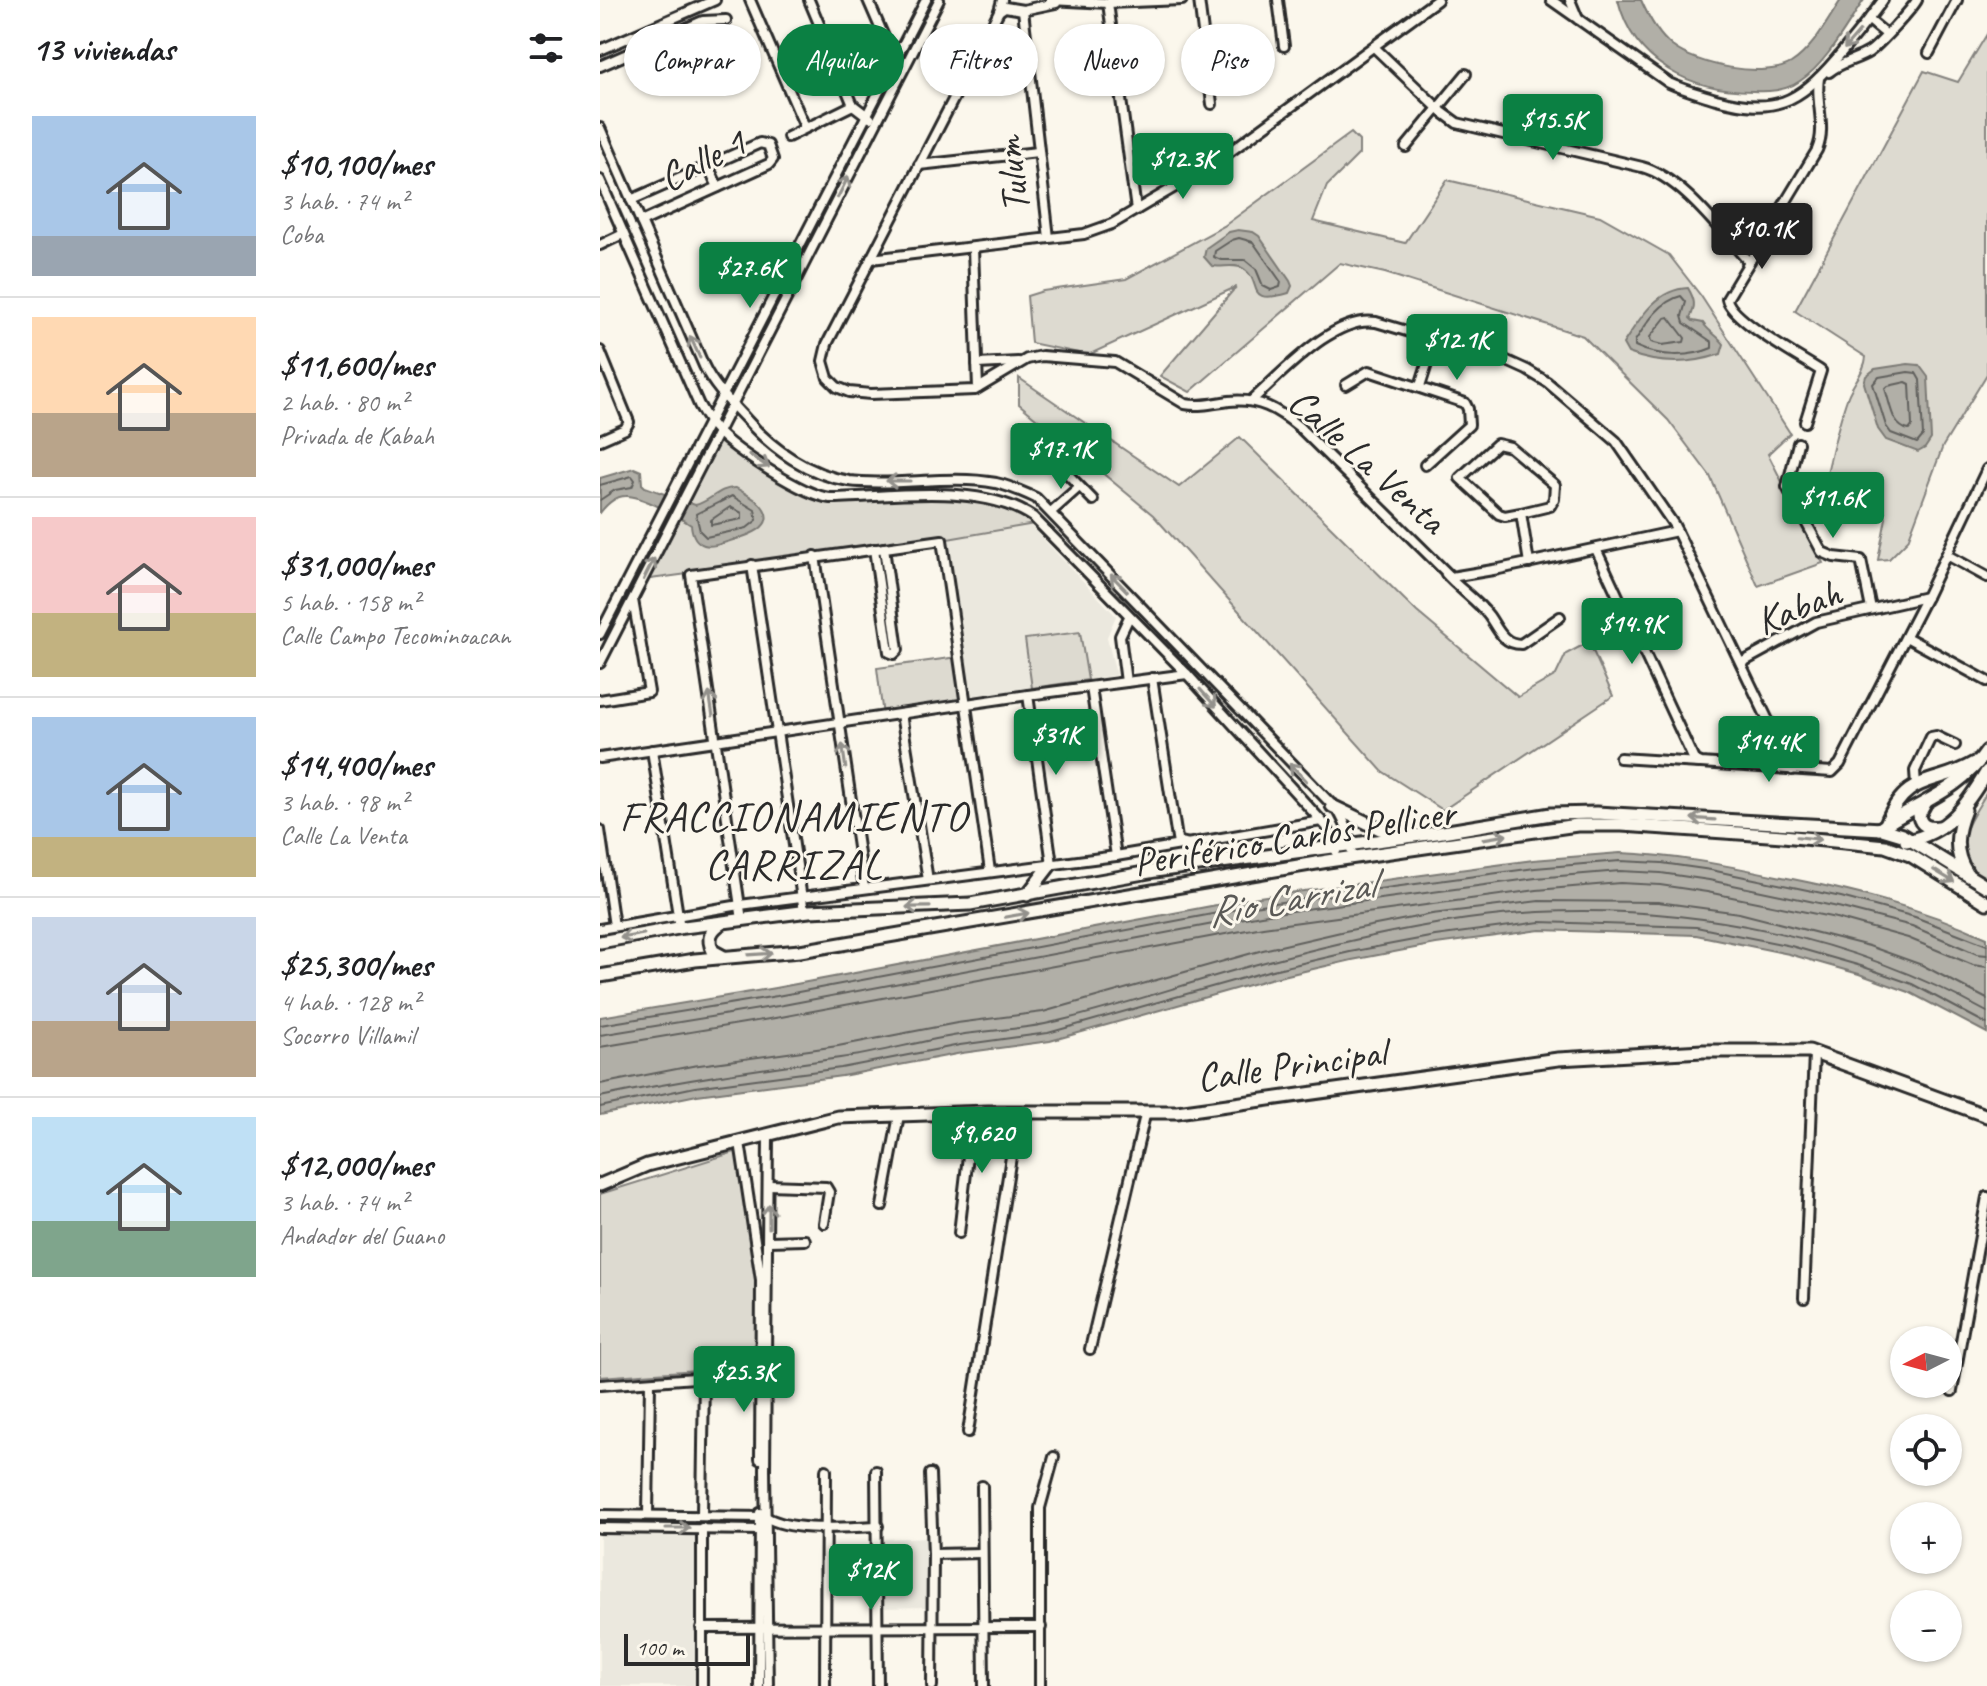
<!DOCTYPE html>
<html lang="es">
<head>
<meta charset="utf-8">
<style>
  :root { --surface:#fff; --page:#f6f6f6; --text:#202124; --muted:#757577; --line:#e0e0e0; --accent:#0b8043 }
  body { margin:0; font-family:Caveat,sans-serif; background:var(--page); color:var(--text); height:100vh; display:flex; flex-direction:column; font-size:30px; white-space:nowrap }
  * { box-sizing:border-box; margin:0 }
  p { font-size:26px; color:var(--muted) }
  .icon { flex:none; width:44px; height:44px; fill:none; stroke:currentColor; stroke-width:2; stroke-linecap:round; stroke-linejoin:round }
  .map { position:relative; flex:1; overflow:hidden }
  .side { display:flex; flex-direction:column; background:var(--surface); width:600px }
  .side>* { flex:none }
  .hud { position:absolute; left:24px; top:24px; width:760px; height:72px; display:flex; gap:16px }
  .needle { width:52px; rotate:264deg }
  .fabs { position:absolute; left:1290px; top:1326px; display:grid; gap:16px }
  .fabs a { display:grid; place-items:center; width:72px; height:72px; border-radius:50%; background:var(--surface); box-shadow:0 2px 6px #0004; font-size:40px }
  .scale { position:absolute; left:24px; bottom:20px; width:126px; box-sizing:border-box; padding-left:8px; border:4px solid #2b2b2b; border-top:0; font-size:22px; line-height:28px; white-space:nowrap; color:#2b2b2b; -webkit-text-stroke:6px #fbf7ec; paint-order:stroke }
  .price { position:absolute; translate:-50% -68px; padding:0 18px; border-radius:8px; background:var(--accent); color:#fff; font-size:26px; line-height:52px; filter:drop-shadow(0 2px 4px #0008) }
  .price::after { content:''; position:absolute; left:50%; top:48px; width:24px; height:18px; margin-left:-12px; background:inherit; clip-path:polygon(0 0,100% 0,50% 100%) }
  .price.on { background:#222; color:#fff }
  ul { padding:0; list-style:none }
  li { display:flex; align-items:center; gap:24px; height:200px; padding:0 32px }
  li+li { border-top:2px solid var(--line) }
  li span { display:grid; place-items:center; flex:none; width:224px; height:160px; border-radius:0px; color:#555 }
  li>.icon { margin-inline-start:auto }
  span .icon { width:96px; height:96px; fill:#fffc; stroke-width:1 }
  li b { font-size:34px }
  h2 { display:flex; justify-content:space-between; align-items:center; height:96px; padding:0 32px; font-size:34px }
  .chip { padding:0 28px; border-radius:36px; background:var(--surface); box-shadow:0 2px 6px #0004; font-size:28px; line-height:72px }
  .chip.on { background:var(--accent); color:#fff }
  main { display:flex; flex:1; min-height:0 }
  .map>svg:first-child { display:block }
  .built { fill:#ebe8de }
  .green { fill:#dddad0; stroke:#84827e; stroke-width:2 }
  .water { fill:#b1afa7; stroke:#7b7a75; stroke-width:2 }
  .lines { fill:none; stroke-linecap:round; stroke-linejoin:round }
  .shore { stroke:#61605d; stroke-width:2 }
  .minor-casing { stroke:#2b2b2b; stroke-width:14 }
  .major-casing { stroke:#2b2b2b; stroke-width:17 }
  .minor { stroke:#fbf7ec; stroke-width:8 }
  .major { stroke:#fbf7ec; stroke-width:11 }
  .oneway { stroke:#93918c }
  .labels { text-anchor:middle; stroke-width:6; stroke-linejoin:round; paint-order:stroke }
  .street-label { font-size:40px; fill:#2b2b2b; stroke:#fbf7ec }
  .neighbourhood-label { font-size:42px; letter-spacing:2px; fill:#2b2b2b; stroke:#fbf7ec }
  .water-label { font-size:42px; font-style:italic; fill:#5a5956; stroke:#fbf7ec }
</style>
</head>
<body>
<main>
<section class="side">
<h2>13 viviendas<svg class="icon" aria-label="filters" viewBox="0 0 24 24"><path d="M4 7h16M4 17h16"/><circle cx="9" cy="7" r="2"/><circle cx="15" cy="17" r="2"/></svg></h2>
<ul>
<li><span style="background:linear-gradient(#a9c7e8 75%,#9aa5b1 0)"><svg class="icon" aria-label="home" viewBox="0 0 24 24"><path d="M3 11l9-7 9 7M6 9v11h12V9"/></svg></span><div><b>$10,100/mes</b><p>3 hab. · 74 m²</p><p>Coba</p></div></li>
<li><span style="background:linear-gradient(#ffd9b3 60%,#b9a48a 0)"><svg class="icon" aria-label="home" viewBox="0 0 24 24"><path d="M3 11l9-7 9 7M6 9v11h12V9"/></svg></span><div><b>$11,600/mes</b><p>2 hab. · 80 m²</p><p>Privada de Kabah</p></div></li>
<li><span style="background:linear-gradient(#f6c9c9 60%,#c2b280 0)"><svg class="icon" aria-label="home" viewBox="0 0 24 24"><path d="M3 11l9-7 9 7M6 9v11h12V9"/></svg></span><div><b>$31,000/mes</b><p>5 hab. · 158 m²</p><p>Calle Campo Tecominoacan</p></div></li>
<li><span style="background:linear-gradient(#a9c7e8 75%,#c2b280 0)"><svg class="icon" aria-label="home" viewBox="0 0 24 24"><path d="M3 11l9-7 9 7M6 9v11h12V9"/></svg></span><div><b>$14,400/mes</b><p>3 hab. · 98 m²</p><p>Calle La Venta</p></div></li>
<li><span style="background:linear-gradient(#c9d6e8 65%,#b9a48a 0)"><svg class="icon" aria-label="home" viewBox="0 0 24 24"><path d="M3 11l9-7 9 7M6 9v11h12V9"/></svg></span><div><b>$25,300/mes</b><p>4 hab. · 128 m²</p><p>Socorro Villamil</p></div></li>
<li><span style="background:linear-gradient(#bfe0f5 65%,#7fa58c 0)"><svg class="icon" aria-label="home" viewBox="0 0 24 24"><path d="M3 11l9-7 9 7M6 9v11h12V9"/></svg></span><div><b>$12,000/mes</b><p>3 hab. · 74 m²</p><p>Andador del Guano</p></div></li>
</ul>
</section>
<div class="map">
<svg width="1387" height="1686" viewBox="0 0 1387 1686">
  <rect width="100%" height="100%" fill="#fbf7ec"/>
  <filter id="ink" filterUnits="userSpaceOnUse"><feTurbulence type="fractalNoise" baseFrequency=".0125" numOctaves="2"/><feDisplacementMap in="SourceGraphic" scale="16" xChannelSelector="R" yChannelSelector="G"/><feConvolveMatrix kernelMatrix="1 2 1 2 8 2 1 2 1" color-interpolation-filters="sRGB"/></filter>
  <g filter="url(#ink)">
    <g class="built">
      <polygon points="426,521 516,616 507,637 516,675 488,680 480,632 426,639 432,688 368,696 345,536"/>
      <polygon points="0,1532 99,1534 100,1686 0,1686"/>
      <polygon points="330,1537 327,1607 282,1608 283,1539"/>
    </g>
    <g class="green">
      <path d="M1387,34V374L1343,446L1308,540L1289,559L1278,560L1286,518L1279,496L1224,487C1231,456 1237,426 1248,396C1253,383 1265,371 1266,357L1195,311L1324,71L1358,82Z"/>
      <polygon points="751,133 759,141 759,154 727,186 713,221 805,243 847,180 1000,216 1069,255 1101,296 1190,433 1168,454 1223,563 1158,586 1110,476 1068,420 983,336 785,273 740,263 590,392 560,376 636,287 488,355 431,343 427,296 443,291 526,279 624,226"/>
      <polygon points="419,378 579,487 640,437 817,612 918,697 956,675 966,654 989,642 1013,696 843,810 782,771 553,515 419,404"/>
      <polygon points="118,432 216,496 389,498 440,523 342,540 43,580"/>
      <polygon points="480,632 488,680 432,688 425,639"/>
      <polygon points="358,657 364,704 283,716 277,668"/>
      <path d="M1387,792V882C1344,853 1367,826 1387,792Z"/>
      <polygon points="138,1151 157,1285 156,1362 97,1370 0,1377 0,1194"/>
    </g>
    <g class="water">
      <path d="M1018,0H1041C1048,16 1058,35 1072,46C1096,65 1164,79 1191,63C1213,49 1227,21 1241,0H1264C1246,26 1227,63 1200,81C1186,91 1169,92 1153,91C1091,91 1034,64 1018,0Z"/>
      <path d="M638,230L653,232L659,236L690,281L692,286L689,293C643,306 664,283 644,269C636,263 622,268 612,266L604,257L606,248L629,232Z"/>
      <path d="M1088,288C1095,300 1096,306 1090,318L1093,321L1103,323C1109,332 1117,335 1124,344L1121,354C1089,365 1059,365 1028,353L1023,344C1039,320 1056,289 1088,288Z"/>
      <polygon points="1308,364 1319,365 1328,377 1331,439 1325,448 1318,452 1286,440 1278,429 1264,383 1266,376 1275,369"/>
      <path d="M34,468L41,471L42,484L45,487L95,505C110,502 119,487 136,488C144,493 157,499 162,506C179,528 144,537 130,541C122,543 112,548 104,545C95,542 92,534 91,525C79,517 41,495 26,496C15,496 6,505 0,513V478Z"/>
      <path d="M1020,853C1074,855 1125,865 1177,876C1250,890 1320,907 1387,938V1033L1309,992L1259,974L1189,954L1096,935L940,930L836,944L752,960L670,979L450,1041L362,1053L242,1076L97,1095L0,1115V1017L175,988L659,897L933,860Z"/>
    </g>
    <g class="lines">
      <g class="shore">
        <polygon points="639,238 653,242 681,282 680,287 671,290 663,286 656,269 645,260 621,260 614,257 615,251 632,240"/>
        <path d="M1081,296L1086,302L1082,316L1084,323L1112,342V348C1089,358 1058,357 1035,346V341C1046,324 1060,301 1081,296Z"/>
        <polygon points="1069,317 1085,338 1084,342 1062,345 1051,342 1050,337 1065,318"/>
        <polygon points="1308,372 1316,373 1320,380 1323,436 1317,443 1291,433 1286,426 1273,384 1279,377"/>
        <path d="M1306,382L1310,384L1312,426L1309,430C1291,426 1291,405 1285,389L1288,386Z"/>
        <polyline points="0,485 32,476 35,480 32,487 15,490 0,500"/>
        <polygon points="132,496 155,510 157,520 147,528 106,537 100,531 96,514"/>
        <polygon points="130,507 142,513 142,519 111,525 111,520"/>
        <polyline points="0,1025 177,996 660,905 935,868 1020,861 1062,863 1111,870 1241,897 1315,917 1387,945"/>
        <polyline points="0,1035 178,1006 661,915 936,878 1020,871 1061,873 1109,880 1238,907 1312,926 1377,954 1387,955"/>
        <polyline points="0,1047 181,1017 663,927 937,890 1020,883 1060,885 1107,892 1236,918 1308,938 1373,965 1387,967"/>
        <polyline points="0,1084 92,1066 238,1046 357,1023 443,1012 663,950 745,931 832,914 939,901 1058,902 1139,913 1269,946 1322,965 1387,999"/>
        <path d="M0,1097C80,1080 159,1069 240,1058C280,1053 319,1041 359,1035C388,1030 416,1030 445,1024C519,1008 591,981 665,962C752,939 849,917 939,912C1095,905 1250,936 1387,1012"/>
        <polyline points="0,1107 95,1087 241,1068 360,1045 448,1033 668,971 750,952 835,936 940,922 1096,927 1191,946 1261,966 1312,984 1387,1024"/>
      </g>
      <g class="minor-casing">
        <g id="minor">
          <polyline points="150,0 205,127"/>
          <polyline points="209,0 253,105 270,118"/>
          <polyline points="268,0 295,62"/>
          <path d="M402,0L399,11L227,344L223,361L228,378L237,387L249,392L271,394L375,390L427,359L442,356L515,362L585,404C601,407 614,403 629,401C659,398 677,409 699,427L851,577L899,569L1077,531"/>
          <polyline points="450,0 508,3 582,0"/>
          <polyline points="599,0 612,104"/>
          <polyline points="678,0 684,46"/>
          <path d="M951,0L1069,83C1084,90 1100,94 1116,99C1174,115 1198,103 1236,59C1252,40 1268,21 1283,0"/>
          <polyline points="970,0 978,19"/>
          <polyline points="508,3 536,210"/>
          <polyline points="423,10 449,238"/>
          <polyline points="399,11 405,7 423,10 456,3"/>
          <polyline points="1269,20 1286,34"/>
          <path d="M774,47L842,112L857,123L1042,167C1082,178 1120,231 1149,262"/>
          <polyline points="0,50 115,0"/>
          <polyline points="1329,53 1357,0"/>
          <polyline points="0,66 103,21 126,20"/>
          <path d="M1229,72C1241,62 1256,60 1269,52C1277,47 1313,8 1317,0"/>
          <path d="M0,128L104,366C114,387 130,402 146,419C172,449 209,475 249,481C297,487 348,474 396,483C410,486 423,492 436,498L739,812L747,828L751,849"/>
          <polyline points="188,137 253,105"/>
          <polyline points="806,147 866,74"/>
          <polyline points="319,165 438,152"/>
          <polyline points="108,166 118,187"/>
          <path d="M0,180L99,405C104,414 109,423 117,431C136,451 203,495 230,498C291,497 381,482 433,517L587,674L727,827L736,851"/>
          <polyline points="31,200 160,143 168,145 173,159 169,164 41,222"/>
          <polyline points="0,245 23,234"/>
          <polyline points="373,248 378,388"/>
          <polyline points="271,259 484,234 512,224 609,167 837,0"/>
          <polyline points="0,351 29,422 25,429 0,440"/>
          <polyline points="377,364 418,362"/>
          <polyline points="746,385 769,371 865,403 868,409 869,425 825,465"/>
          <polyline points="820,386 835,339"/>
          <path d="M651,401C682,374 733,315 776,322L905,360L927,370L947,382L1016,441L1074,525L1192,770"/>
          <path d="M1205,422L1221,371C1201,358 1131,320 1127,299L1217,150C1227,127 1215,103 1219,78"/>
          <polyline points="1198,443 1187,487 1222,552 1234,557 1261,560 1271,609"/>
          <polyline points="452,458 493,500"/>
          <polyline points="451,512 479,487"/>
          <polyline points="921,513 950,506 954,499 955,485 910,447 897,444 860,478 899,514 905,516 921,513 929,563"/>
          <polyline points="274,549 289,652 294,654 298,650 284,548"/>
          <polyline points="996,549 1094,760 1101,763 1232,772 1240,764 1326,597 1387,469"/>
          <polyline points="1347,555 1387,577"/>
          <polyline points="215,556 264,888"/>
          <polyline points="152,565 204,912"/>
          <path d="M846,574C859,589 877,600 889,616C897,627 902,644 921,644L960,617"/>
          <polyline points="0,634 326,0"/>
          <polyline points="1306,637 1387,681"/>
          <polyline points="0,663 339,0"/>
          <polyline points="1141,663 1216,622 1326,597"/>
          <polyline points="552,678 578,845"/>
          <polyline points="526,682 520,636 529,617"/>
          <polyline points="491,687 516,856"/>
          <polyline points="428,695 452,864"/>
          <polyline points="0,700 49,692 33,600"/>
          <polyline points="301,714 328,880"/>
          <polyline points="52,750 80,928"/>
          <polyline points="0,758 428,695 587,674"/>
          <polyline points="1020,758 1099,763"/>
          <polyline points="1316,785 1315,771 1331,737 1336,736 1355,745"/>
          <polyline points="0,830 14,926"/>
          <polyline points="142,920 91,575 342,540 390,871"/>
          <polyline points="0,929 140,905 516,856 721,821"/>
          <polyline points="140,1142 161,1280 160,1459"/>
          <polyline points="169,1185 226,1187 229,1192 224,1223"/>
          <polyline points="282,1206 299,1115"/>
          <polyline points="359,1233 373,1113"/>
          <polyline points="169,1241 205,1240"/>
          <polyline points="1204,1298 1214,1053"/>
          <polyline points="490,1349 546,1111"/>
          <polyline points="0,1385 163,1373"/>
          <polyline points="1352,1391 1387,1197"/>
          <polyline points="368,1432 418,1112"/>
          <polyline points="276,1471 278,1686"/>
          <polyline points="330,1474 333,1554 332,1686"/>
          <polyline points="382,1486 384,1686"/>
          <path d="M0,1515L166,1517C193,1533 246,1527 278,1526"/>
          <polyline points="48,1515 50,1382"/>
          <polyline points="102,1515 104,1377"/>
          <polyline points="0,1528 163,1530"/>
          <polyline points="333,1554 382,1553"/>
          <polyline points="101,1628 441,1627"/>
          <polyline points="102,1686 102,1528"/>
          <polyline points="159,1686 160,1513"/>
          <polyline points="168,1686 165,1470 168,1136"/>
          <polyline points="225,1686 226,1470"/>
          <polyline points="440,1686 440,1508 454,1457"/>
        </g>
      </g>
      <g class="major-casing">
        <g id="major">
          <path d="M1326,802L1319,815C1320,826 1329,829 1339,827"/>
          <polyline points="732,806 780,829 805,834"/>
          <path d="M1365,810C1356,832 1353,852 1367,873"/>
          <path d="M1286,824C1306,772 1336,786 1374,763"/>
          <path d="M1279,829C1317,803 1360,791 1387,751"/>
          <path d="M1306,841C1348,833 1367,805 1387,771"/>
          <polyline points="583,844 629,860"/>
          <polyline points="427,895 451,864"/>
          <path d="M122,923C110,930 107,939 113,951L124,957"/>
          <polyline points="0,942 84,927 209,911 370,904 555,871 836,833 951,814 996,813 1282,829 1302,835 1387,887"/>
          <polyline points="0,976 95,960 200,951 728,861 977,825 1022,825 1183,836 1285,846 1310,855 1387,903"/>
          <polyline points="0,1185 47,1165 238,1117 388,1112 577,1112 958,1059 1103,1051 1209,1051 1387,1116"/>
        </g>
      </g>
      <use href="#minor" class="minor"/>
      <use href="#major" class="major"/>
    </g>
    <defs><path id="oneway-shaft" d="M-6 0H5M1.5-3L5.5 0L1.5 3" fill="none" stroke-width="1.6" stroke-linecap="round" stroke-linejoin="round" transform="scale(2)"/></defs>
    <g class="oneway">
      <use href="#oneway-shaft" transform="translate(1252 40) rotate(131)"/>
      <use href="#oneway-shaft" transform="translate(243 187) rotate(-63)"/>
      <use href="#oneway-shaft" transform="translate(95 347) rotate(-114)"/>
      <use href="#oneway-shaft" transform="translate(159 461) rotate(33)"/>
      <use href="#oneway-shaft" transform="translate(298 481) rotate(-180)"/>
      <use href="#oneway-shaft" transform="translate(49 569) rotate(-63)"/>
      <use href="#oneway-shaft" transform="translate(519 583) rotate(-134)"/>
      <use href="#oneway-shaft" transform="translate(608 698) rotate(48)"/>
      <use href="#oneway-shaft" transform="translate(111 704) rotate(-99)"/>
      <use href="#oneway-shaft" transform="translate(244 756) rotate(-98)"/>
      <use href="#oneway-shaft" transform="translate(698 772) rotate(-134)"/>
      <use href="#oneway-shaft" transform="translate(1103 819) rotate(-176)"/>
      <use href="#oneway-shaft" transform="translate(895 837) rotate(-9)"/>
      <use href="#oneway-shaft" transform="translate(1209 838) rotate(6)"/>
      <use href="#oneway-shaft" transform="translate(1344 876) rotate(31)"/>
      <use href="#oneway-shaft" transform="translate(318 907) rotate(179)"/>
      <use href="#oneway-shaft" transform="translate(417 915) rotate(-10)"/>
      <use href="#oneway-shaft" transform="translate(32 936) rotate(170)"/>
      <use href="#oneway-shaft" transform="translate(160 954) rotate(-4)"/>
      <use href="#oneway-shaft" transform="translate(169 1216) rotate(-90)"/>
      <use href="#oneway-shaft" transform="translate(78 1528)"/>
    </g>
  </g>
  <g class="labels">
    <g class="street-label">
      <text transform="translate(102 159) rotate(-27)" y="14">Calle 1</text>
      <text transform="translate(411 175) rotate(-97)" y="14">Tulum</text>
      <text transform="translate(768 460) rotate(42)" y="14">Calle La Venta</text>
      <text transform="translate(1198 606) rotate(-22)" y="14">Kabah</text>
      <text transform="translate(694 836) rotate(-9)" y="14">Periférico Carlos Pellicer</text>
      <text transform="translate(691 1064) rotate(-8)" y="14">Calle Principal</text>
    </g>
    <g class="neighbourhood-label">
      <text x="194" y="830">FRACCIONAMIENTO<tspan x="194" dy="48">CARRIZAL</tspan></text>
    </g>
    <g class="water-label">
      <text transform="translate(690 897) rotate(-10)" y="15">Rio Carrizal</text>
    </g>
  </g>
</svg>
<div class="fabs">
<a><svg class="needle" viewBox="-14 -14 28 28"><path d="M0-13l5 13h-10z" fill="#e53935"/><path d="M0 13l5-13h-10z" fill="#757577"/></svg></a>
<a><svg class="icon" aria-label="locate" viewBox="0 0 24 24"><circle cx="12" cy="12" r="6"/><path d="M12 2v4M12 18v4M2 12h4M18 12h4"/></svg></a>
<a>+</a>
<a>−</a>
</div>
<div class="scale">100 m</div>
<b class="price" style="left:953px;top:162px">$15.5K</b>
<b class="price" style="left:583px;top:201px">$12.3K</b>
<b class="price on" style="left:1162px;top:271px">$10.1K</b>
<b class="price" style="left:150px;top:310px">$27.6K</b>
<b class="price" style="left:857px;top:382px">$12.1K</b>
<b class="price" style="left:461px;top:491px">$17.1K</b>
<b class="price" style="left:1233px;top:540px">$11.6K</b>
<b class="price" style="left:1032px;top:666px">$14.9K</b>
<b class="price" style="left:456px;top:777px">$31K</b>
<b class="price" style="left:1169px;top:784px">$14.4K</b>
<b class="price" style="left:382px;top:1175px">$9,620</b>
<b class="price" style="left:144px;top:1414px">$25.3K</b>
<b class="price" style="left:271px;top:1612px">$12K</b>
<div class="hud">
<a class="chip">Comprar</a>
<a class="chip on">Alquilar</a>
<a class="chip">Filtros</a>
<a class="chip">Nuevo</a>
<a class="chip">Piso</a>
</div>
</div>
</main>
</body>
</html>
